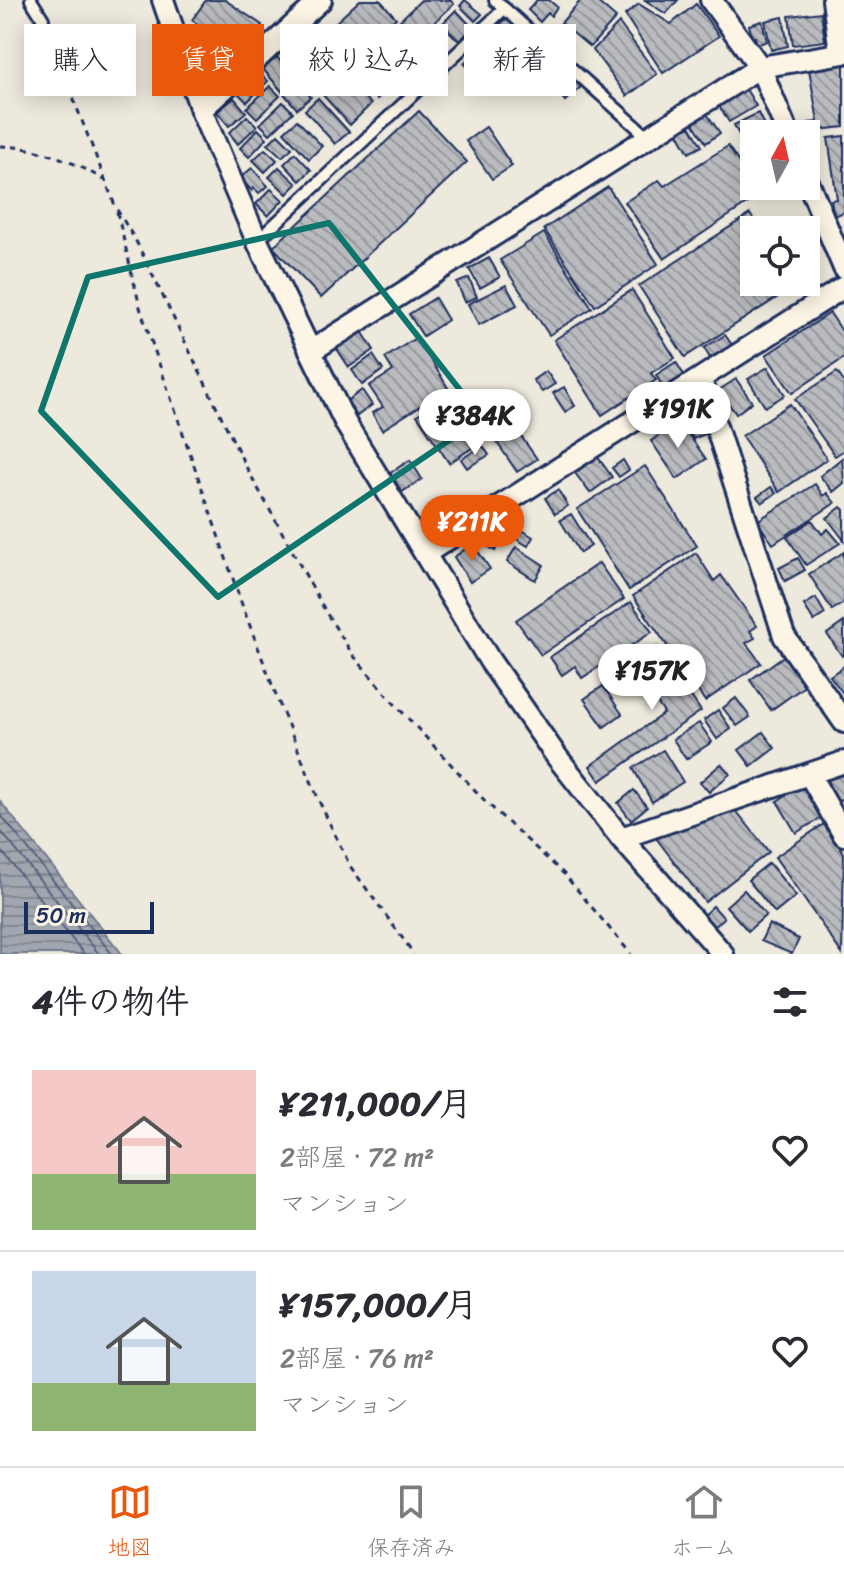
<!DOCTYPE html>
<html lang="ja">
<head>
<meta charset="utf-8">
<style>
  :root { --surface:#fff; --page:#f2f2f3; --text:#2b2b33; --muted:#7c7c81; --line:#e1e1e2; --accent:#ea580c }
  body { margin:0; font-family:Sriracha,"Klee One",sans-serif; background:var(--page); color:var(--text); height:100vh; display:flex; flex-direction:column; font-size:30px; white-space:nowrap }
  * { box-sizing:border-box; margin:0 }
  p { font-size:26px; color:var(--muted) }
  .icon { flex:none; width:44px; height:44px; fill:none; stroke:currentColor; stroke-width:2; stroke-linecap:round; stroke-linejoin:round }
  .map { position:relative; height:954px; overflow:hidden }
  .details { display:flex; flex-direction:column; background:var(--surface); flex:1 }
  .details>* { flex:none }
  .top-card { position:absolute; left:24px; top:24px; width:796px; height:72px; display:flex; gap:16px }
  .needle { width:52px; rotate:8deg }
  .fabs { position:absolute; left:740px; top:120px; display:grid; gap:16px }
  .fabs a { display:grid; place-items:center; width:80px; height:80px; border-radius:0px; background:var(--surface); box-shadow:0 4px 20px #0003; font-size:40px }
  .scale { position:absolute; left:24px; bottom:20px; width:130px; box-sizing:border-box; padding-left:8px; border:4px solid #1b2f5e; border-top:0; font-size:22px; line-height:28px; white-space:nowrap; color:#1b2f5e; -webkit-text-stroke:6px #fcf5e5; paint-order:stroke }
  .price { position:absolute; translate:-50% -68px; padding:0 18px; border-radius:28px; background:#fff; color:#222; font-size:26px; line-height:52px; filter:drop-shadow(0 2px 4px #0008) }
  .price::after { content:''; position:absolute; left:50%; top:48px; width:24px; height:18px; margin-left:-12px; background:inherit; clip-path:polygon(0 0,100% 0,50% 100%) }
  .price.active { background:var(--accent); color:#fff }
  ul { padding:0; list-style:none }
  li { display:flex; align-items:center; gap:24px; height:200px; padding:0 32px }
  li+li { border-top:2px solid var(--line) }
  li span { display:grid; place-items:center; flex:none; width:224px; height:160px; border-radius:0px; color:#555 }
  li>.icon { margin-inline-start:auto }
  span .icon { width:96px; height:96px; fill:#fffc; stroke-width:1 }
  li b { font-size:34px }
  h2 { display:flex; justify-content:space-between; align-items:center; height:96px; padding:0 32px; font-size:34px }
  .tag { padding:0 28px; border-radius:0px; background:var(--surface); box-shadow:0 4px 20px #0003; font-size:28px; line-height:72px }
  .tag.active { background:var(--accent); color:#fff }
  .tabs { display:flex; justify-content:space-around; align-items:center; height:112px; border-top:2px solid var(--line); background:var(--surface); font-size:22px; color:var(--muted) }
  .tabs a { display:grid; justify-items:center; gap:4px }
  .tabs .active { color:var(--accent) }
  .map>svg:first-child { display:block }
  .water { fill:url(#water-rules); stroke:#6c778f; stroke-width:2 }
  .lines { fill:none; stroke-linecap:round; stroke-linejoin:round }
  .shore { stroke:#515f7e; stroke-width:2 }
  .building { fill:url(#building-back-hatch); stroke:#1b2f5e; stroke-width:2 }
  .lane-casing { stroke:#1b2f5e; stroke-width:16 }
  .street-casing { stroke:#1b2f5e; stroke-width:26 }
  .path { stroke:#1b2f5e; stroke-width:3; stroke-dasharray:6 6; stroke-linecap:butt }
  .lane { stroke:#fcf5e5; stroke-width:10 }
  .street { stroke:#fcf5e5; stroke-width:20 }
  .marked { fill:none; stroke:#0f766e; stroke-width:6; stroke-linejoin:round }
</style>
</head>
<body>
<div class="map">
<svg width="844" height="954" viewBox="0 0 844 954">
  <defs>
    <pattern id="water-rules" width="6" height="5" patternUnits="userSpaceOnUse" patternTransform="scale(2)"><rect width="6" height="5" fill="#a2a7af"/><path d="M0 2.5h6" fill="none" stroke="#838892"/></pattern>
    <pattern id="building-back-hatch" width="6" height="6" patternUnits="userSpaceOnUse" patternTransform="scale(2)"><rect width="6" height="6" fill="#babbbe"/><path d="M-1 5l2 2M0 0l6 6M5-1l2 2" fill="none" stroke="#96989e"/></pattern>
  </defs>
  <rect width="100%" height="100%" fill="#eee9dd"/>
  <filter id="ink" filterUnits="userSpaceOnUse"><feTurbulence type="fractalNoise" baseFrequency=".0125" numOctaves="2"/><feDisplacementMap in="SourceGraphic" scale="16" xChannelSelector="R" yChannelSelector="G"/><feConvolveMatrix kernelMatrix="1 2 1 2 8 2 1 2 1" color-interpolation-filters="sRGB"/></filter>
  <g filter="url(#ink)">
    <polygon class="water" points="0,801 122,954 0,954"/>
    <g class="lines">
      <g class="shore">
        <polyline points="0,814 112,954"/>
        <polyline points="0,830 99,954"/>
        <polyline points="0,849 84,954"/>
      </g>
    </g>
    <g class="building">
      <polygon points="206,0 225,0 262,25 242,54 192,20"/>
      <polygon points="360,0 380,0 396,18 360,52 334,24"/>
      <polygon points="421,0 450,0 454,4 411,44 394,26"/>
      <polygon points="465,0 482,14 475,21 460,6"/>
      <polygon points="537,0 549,0 557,7 551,16 548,13 540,22 528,10"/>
      <polygon points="581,0 595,0 616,18 590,47 561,23"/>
      <polygon points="645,0 678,0 666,14"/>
      <polygon points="639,4 671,24 696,4 719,36 663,73 625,15"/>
      <polygon points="456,10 473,28 459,41 442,24"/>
      <polygon points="821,12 825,41 793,45 789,16"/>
      <polygon points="783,17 788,46 771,50 765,21"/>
      <polygon points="506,18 524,36 510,50 492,33"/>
      <polygon points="762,21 767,41 757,45 755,37 752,37 749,25"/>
      <polygon points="619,23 657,74 627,96 593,50"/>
      <polygon points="334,29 357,54 314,93 291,67"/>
      <polygon points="391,29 410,49 390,68 372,48"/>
      <polygon points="431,35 443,49 427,64 415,50"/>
      <polygon points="211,37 234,64 215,80 191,53"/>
      <polygon points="490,38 506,54 480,80 464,63"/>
      <polygon points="526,46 543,65 530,77 513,59"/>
      <polygon points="369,51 389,71 368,92 348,72"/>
      <polygon points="277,57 311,97 297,109 263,69"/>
      <polygon points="844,64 844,127 810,131 809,123 818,122 809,69"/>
      <polygon points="258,72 268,81 247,102 237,92"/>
      <polygon points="390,73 397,80 377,99 371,93"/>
      <polygon points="343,74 371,104 350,125 322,94"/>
      <polygon points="571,75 581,87 565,101 555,89"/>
      <polygon points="270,86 280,96 257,118 247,108"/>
      <polygon points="746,89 756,106 729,122 719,106"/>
      <polygon points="234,98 246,112 229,126 217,112"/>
      <polygon points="318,98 349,132 335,144 305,110"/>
      <polygon points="283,102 293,112 270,134 260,124"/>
      <polygon points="419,111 467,162 321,298 273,247"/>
      <polygon points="758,113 767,132 754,134 754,138 743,143 734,125"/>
      <polygon points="707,114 720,133 706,143 693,123"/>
      <polygon points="247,116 257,126 238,144 229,133"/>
      <polygon points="297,120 322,146 309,159 284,132"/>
      <polygon points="690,126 702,146 689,153 678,133"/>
      <polygon points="486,127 512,166 492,179 466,141"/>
      <polygon points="258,129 267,138 249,157 240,148"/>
      <polygon points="278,134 292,148 282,157 268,144"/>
      <polygon points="844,136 844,212 834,216 831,200 837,199 828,138"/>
      <polygon points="728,146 760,195 664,259 625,202 659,180 664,186"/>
      <polygon points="265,149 277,160 265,172 253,160"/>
      <polygon points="295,153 311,170 300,181 284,164"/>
      <polygon points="279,167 297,184 287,194 269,177"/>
      <polygon points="252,168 268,186 259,193 254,188 252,191 240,178"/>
      <polygon points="608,187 658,264 595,306 544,229"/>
      <polygon points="271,189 283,200 268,216 256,204"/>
      <polygon points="750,214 760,230 754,230 754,282 784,282 789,290 685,357 639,286"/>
      <polygon points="544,233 592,308 549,335 500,260"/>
      <polygon points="808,238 816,261 806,265 806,239"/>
      <polygon points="489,258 500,277 480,288 469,269"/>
      <polygon points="469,278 477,297 465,302 457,283"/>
      <polygon points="506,285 517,305 479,325 468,304"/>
      <polygon points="632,290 675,358 651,373 656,380 602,415 554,340"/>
      <polygon points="435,298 448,320 423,336 409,314"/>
      <polygon points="830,313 844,334 844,358 792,393 766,355"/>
      <polygon points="361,330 374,350 349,367 335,346"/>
      <polygon points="725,335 732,345 710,358 704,348"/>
      <polygon points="417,337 448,388 382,430 372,413 383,407 369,386 393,371 385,358"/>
      <polygon points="373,355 383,370 362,385 352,370"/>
      <polygon points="676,362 685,377 664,389 656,375"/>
      <polygon points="768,367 785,395 765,407 748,379"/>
      <polygon points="546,371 555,384 542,392 533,380"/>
      <polygon points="837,372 844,382 844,450 835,456 795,399"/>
      <polygon points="736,379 752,402 736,414 719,390"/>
      <polygon points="564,387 575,406 565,412 553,393"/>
      <polygon points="362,390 372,405 357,416 347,401"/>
      <polygon points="449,394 481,442 449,463 417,415"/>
      <polygon points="790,404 827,459 779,492 742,436"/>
      <polygon points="697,416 705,434 693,439 685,421"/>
      <polygon points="679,421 706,459 677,479 651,441"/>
      <polygon points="511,422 537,459 517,472 492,435"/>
      <polygon points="483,446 489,455 467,468 461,459"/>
      <polygon points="597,456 612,477 590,493 575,473"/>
      <polygon points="842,458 844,483 833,492 820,476"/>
      <polygon points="410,460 422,479 402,492 390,473"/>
      <polygon points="623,460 629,470 619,477 612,468"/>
      <polygon points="645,466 697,546 629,590 577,509"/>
      <polygon points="815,484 823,496 827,493 835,503 773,544 757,521"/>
      <polygon points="771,487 776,493 762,503 757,497"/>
      <polygon points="558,490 568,506 555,514 545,498"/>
      <polygon points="841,507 844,510 844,540 827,518"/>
      <polygon points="571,514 591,546 580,553 560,520"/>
      <polygon points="812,520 822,534 828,529 840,543 806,565 787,537"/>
      <polygon points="493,525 506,532 495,551 483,543"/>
      <polygon points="516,526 533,537 528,546 510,535"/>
      <polygon points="473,544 490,569 470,582 454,557"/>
      <polygon points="516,547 544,565 535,580 507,562"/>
      <polygon points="844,552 844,603 832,610 809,574"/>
      <polygon points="696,553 714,581 721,575 757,626 750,631 755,638 746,643 761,663 705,701 633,596"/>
      <polygon points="798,558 805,570 785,581 779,568"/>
      <polygon points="599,563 624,599 541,655 516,620"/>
      <polygon points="816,598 825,614 814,621 804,605"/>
      <polygon points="631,602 652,632 582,678 575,666 562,675 550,657"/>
      <polygon points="844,622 844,655 842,656 827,634"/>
      <polygon points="657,647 701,711 600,781 590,766 664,713 631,665"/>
      <polygon points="785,655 806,685 771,710 750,680"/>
      <polygon points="844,666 844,692 843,693 830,676"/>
      <polygon points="603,686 622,714 604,727 584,699"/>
      <polygon points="736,698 750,717 737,726 723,708"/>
      <polygon points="718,710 731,729 717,739 704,720"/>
      <polygon points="699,723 712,742 686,759 673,739"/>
      <polygon points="763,732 775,748 751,766 739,750"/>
      <polygon points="663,750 683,782 652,802 633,768"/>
      <polygon points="721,764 730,774 709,792 700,782"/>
      <polygon points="844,771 844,799 835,802 826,777"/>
      <polygon points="803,785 823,817 796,833 777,801"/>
      <polygon points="634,790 647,807 631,820 618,803"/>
      <polygon points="734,808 769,852 705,902 656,838"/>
      <polygon points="824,824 844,853 842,954 775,857"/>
      <polygon points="769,863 796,896 775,913 748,880"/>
      <polygon points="744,890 766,915 748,931 726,906"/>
      <polygon points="713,906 724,918 711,930 700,918"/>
      <polygon points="769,924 799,939 792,954 761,941"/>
    </g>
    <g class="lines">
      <g class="lane-casing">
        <g id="lane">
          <polyline points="31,0 43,19"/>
          <polyline points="495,0 648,137"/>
          <polyline points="257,241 504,9"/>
        </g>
      </g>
      <g class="street-casing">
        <g id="street">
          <polyline points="163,0 201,110 257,241 346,424 490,661 557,757 621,838 723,954"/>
          <polyline points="711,0 760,67 788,134"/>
          <polyline points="833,0 840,53"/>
          <polyline points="201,110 321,0"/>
          <polyline points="806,177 844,268"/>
          <polyline points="311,351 760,67 844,53"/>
          <polyline points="701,380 784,636 844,722"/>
          <polyline points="426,553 844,287"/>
          <polyline points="809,774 844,835"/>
          <polyline points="621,838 844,762"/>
        </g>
      </g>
      <g class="path">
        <polyline points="47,31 116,208 137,243 244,463 327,614 353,655 391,700 487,803 564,874 631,954"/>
        <path d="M0,146C39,147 71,160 104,180"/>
        <polyline points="117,212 141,311 241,602 279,703 320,803 350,866 414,954"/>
      </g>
      <use href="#lane" class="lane"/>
      <use href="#street" class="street"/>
    </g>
  </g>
  <path class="marked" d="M329,223L482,418L218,597L41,411L88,277Z"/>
</svg>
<div class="fabs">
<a><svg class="needle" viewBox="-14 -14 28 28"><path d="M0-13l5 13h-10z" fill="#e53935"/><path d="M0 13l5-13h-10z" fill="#7c7c81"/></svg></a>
<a><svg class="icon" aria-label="locate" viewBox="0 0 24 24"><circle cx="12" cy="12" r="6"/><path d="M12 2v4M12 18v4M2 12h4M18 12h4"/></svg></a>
</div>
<div class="scale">50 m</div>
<b class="price" style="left:678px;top:450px">¥191K</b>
<b class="price" style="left:475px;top:457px">¥384K</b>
<b class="price active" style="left:472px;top:563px">¥211K</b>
<b class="price" style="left:652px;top:712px">¥157K</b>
<div class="top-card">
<a class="tag">購入</a>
<a class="tag active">賃貸</a>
<a class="tag">絞り込み</a>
<a class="tag">新着</a>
</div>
</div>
<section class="details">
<h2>4件の物件<svg class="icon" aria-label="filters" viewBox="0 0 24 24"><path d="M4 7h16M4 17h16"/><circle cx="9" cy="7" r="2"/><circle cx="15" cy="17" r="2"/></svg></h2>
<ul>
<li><span style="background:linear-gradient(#f6c9c9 65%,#8fb573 0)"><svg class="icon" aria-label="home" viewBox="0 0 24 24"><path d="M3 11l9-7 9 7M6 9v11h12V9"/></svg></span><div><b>¥211,000/月</b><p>2部屋 · 72 m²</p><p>マンション</p></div><svg class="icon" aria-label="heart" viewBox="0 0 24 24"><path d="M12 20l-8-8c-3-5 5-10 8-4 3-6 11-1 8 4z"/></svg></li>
<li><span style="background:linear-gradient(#c9d6e8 70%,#8fb573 0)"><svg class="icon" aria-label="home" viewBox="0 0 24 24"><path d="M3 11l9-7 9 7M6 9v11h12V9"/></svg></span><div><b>¥157,000/月</b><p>2部屋 · 76 m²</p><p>マンション</p></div><svg class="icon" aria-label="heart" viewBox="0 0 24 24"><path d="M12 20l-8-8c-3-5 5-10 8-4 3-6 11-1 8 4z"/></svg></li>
</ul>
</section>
<nav class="tabs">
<a class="active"><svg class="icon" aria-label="map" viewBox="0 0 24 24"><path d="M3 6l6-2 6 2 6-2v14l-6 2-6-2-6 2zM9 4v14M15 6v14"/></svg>地図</a>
<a><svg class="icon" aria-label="saved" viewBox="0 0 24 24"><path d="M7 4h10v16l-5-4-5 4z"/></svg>保存済み</a>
<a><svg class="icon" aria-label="home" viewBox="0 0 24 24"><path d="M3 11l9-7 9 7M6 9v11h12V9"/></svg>ホーム</a>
</nav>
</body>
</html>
